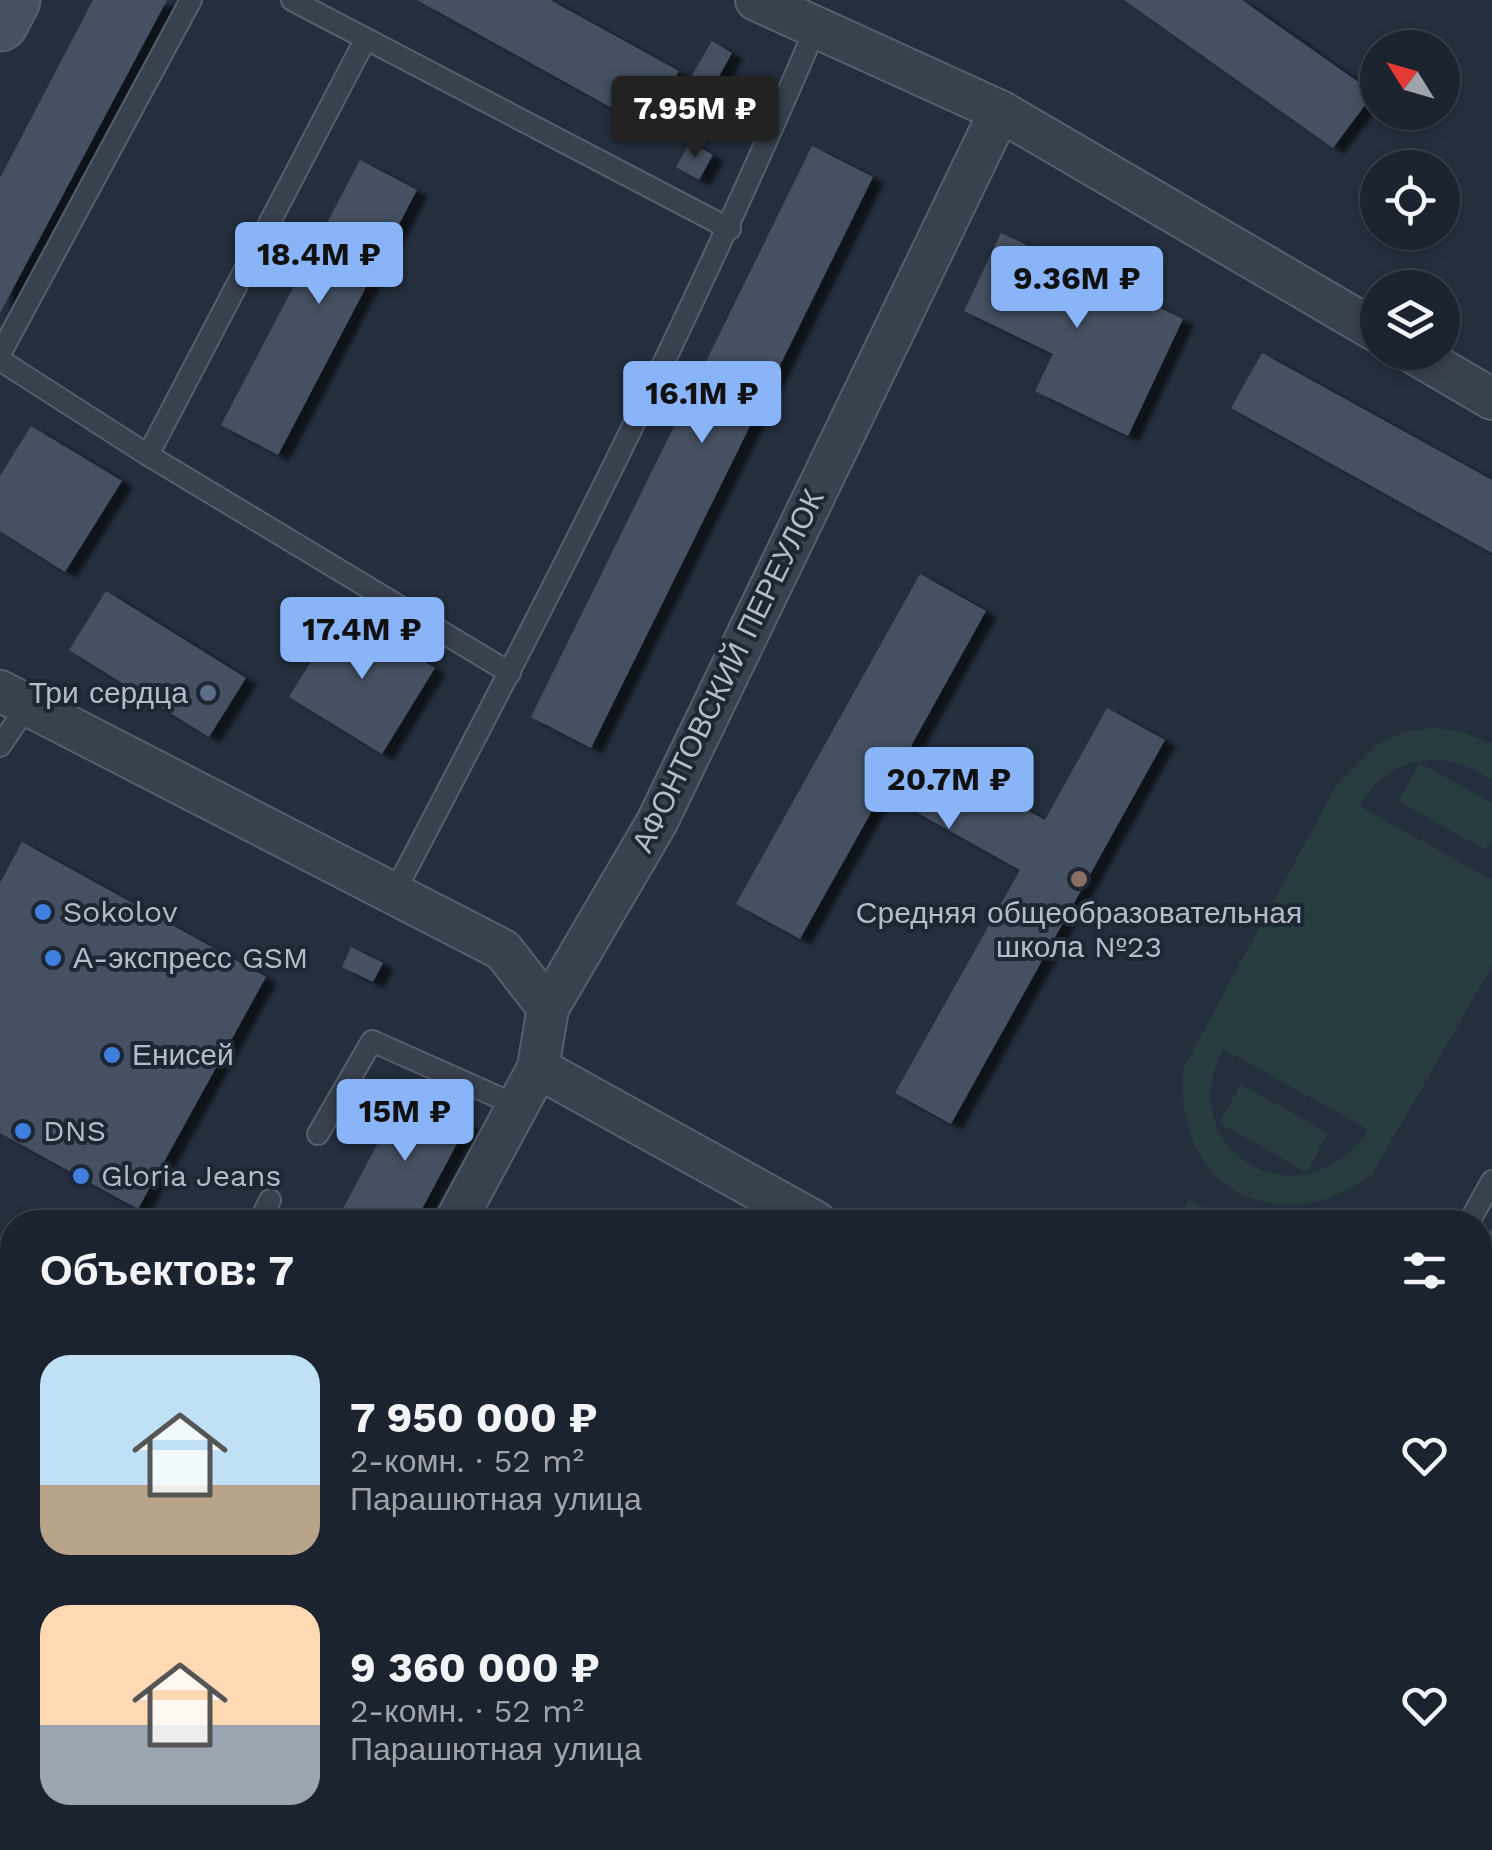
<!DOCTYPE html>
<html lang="ru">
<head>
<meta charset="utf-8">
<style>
  :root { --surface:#1b232e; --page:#282f3a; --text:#f1f3f6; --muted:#a0a4aa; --line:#39404a; --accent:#8ab4f8 }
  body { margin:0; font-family:"Work Sans",sans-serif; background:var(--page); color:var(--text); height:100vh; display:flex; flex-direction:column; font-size:38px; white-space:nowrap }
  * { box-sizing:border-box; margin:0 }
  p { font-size:32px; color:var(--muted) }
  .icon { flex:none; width:55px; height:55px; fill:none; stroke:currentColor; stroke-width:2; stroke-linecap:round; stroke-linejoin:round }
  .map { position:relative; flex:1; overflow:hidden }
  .drawer { position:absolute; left:0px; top:1210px; width:1492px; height:640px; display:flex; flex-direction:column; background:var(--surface); border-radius:40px 40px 0 0; box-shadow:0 5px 15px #0003,0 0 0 2px var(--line) }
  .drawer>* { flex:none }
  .needle { width:65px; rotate:307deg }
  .fabs { position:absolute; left:1360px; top:30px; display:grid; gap:20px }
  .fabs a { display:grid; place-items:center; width:100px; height:100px; border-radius:50%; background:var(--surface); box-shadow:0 5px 15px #0003,0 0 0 2px var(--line); font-size:50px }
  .price { position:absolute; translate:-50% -85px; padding:0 22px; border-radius:10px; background:var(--accent); color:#111; font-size:32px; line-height:65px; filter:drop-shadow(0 2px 5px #0008) }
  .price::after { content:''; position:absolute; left:50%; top:60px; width:30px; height:22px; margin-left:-15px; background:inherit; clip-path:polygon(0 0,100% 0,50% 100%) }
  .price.on { background:#222; color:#fff }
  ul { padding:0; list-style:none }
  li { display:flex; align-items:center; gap:30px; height:250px; padding:0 40px }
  li span { display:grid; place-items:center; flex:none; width:280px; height:200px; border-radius:30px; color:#555 }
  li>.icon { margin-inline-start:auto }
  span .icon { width:120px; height:120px; fill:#fffc; stroke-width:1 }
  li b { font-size:42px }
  h2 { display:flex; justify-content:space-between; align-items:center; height:120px; padding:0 40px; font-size:42px }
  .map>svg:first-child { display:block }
  .green { fill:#263c3f; fill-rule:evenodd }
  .building { fill:#455162; filter:url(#shadow) }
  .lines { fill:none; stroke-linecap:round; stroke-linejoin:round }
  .lane-casing { stroke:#565f6c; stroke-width:24 }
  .street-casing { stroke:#565f6c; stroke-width:44 }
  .secondary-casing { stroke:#565f6c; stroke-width:59 }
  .lane { stroke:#38414e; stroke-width:20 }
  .street { stroke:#38414e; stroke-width:40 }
  .secondary { stroke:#465061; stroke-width:55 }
  .service-dot { fill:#5c6f8a; stroke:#1d2633; stroke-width:4 }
  .education-dot { fill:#8d6e63; stroke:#1d2633; stroke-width:4 }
  .shop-dot { fill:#3f7fe0; stroke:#1d2633; stroke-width:4 }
  .labels { text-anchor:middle; stroke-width:8; stroke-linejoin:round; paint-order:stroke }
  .street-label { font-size:30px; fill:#b4bcc9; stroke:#1d2633 }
  .poi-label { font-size:30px; fill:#b4bcc9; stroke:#1d2633; text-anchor:start }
</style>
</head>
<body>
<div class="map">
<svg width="1492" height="1850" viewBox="0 0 1492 1850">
  <defs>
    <filter id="shadow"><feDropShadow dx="11" dy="6" stdDeviation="2.5" flood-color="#0009"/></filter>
  </defs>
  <rect width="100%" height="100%" fill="#242f3e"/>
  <g class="green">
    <path d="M1433,728L1462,732L1492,744V781C1445,746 1390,754 1359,806L1492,880V966L1373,1173C1279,1246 1170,1186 1184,1067L1337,784L1377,744L1404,732ZM1223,1049L1367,1129L1365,1135C1296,1226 1171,1149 1223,1049Z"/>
    <polygon points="1420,763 1492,803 1492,840 1486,850 1398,801"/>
    <polygon points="1241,1084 1328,1133 1307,1172 1219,1123"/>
    <polygon points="1189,1199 1231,1222 1175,1222"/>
    <polygon points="12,1676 12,1838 49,1838 42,1850 0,1850 0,1678"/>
  </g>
  <g class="building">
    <polygon points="93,0 167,0 0,313 0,178"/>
    <polygon points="417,0 550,0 679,71 648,128"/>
    <polygon points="1124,0 1242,0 1374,93 1333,148"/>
    <polygon points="712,41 732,53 713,87 692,75"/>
    <polygon points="690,142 713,155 699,180 676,167"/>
    <polygon points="812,146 873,177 591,748 531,717"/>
    <polygon points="360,160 417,190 278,455 221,425"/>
    <polygon points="1001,233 1183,319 1128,436 1035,391 1053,354 964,311"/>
    <polygon points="1262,353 1492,480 1492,553 1231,408"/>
    <polygon points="31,426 122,481 65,572 0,531 0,476"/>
    <polygon points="920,574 986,611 911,746 1045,820 1107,708 1165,740 951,1124 895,1093 1020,870 882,793 800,939 736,904"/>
    <polygon points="106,591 246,678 209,737 69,650"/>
    <polygon points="342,611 435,668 382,754 289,697"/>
    <polygon points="22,842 266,977 138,1209 0,1133 0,883"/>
    <polygon points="351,947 383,963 373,982 342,967"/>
    <polygon points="406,1090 468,1123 415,1222 336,1222"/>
    <polygon points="1492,1228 1492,1372 1480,1394 1480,1249"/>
    <polygon points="246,1838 398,1840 458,1838 451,1850 270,1850"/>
    <polygon points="969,1838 986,1838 1010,1850 962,1850"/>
    <polygon points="1380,1838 1450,1838 1443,1850 1373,1850"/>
  </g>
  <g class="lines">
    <g class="lane-casing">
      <g id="lane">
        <polyline points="292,0 730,229"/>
        <polyline points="0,354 191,0"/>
        <polyline points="0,360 148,455 510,673"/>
        <polyline points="148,455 365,40"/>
        <polyline points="0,746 28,705"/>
        <path d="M393,895C543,610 690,324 816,27"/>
        <polyline points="318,1134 372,1041 518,1106"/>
        <polyline points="259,1222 270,1200"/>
        <polyline points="1469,1222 1492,1181"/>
        <polyline points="727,1839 728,1838"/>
        <polyline points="1311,1850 1317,1838"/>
      </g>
    </g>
    <g class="street-casing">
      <g id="street">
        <polyline points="756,0 1000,111 1378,332"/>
        <polyline points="1412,352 1492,399"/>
        <polyline points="0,691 503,950 548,1008 538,1068 455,1222"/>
        <polyline points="538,1068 548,1008 657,822 1000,111"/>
        <polyline points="538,1068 816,1222"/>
        <polyline points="1480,1597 1492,1603"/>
        <polyline points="118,1850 125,1838"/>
      </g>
    </g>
    <g class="secondary-casing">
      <polyline id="secondary" points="0,23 12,0"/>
    </g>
    <use href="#lane" class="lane"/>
    <use href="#street" class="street"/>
    <use href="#secondary" class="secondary"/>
  </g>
  <circle class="service-dot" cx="208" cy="693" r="10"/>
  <circle class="education-dot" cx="1079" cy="879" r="10"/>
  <g class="shop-dot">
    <circle cx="43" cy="912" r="10"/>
    <circle cx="53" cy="958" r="10"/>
    <circle cx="112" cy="1055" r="10"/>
    <circle cx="23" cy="1131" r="10"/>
    <circle cx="81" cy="1176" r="10"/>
  </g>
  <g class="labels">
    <g class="street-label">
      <text transform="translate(728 671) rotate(-64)" y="10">АФОНТОВСКИЙ ПЕРЕУЛОК</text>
    </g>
    <g class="poi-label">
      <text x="188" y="703" text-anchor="end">Три сердца</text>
      <text x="63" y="922">Sokolov</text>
      <text x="1079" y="923" text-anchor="middle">Средняя общеобразовательная<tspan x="1079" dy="34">школа №23</tspan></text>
      <text x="73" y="968">А-экспресс GSM</text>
      <text x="132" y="1065">Енисей</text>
      <text x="43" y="1141">DNS</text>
      <text x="101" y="1186">Gloria Jeans</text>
    </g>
  </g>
</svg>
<div class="fabs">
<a><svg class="needle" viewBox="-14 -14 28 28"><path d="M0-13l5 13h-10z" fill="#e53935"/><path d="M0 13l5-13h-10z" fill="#a0a4aa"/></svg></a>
<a><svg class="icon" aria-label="locate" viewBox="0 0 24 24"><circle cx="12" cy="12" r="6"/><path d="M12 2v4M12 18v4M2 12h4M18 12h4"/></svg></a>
<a><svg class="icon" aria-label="layers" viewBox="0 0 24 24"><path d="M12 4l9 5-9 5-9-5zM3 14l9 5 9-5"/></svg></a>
</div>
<b class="price on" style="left:695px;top:161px">7.95M ₽</b>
<b class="price" style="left:319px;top:307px">18.4M ₽</b>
<b class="price" style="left:1077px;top:331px">9.36M ₽</b>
<b class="price" style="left:702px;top:446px">16.1M ₽</b>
<b class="price" style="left:362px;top:682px">17.4M ₽</b>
<b class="price" style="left:949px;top:832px">20.7M ₽</b>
<b class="price" style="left:405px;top:1164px">15M ₽</b>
<section class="drawer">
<h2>Объектов: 7<svg class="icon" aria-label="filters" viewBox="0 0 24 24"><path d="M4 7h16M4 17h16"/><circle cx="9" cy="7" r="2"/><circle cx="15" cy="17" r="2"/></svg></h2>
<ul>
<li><span style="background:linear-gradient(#bfe0f5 65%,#b9a48a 0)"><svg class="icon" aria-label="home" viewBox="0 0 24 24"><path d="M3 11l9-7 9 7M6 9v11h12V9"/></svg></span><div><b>7 950 000 ₽</b><p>2-комн. · 52 m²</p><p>Парашютная улица</p></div><svg class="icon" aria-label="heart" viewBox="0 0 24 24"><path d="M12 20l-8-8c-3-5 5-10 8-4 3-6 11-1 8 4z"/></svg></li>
<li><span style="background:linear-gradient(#ffd9b3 60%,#9aa5b1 0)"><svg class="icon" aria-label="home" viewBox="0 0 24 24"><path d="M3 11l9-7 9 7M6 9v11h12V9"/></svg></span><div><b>9 360 000 ₽</b><p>2-комн. · 52 m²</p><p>Парашютная улица</p></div><svg class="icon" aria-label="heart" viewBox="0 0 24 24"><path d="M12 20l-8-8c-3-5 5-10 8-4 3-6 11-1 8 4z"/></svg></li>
</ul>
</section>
</div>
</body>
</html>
